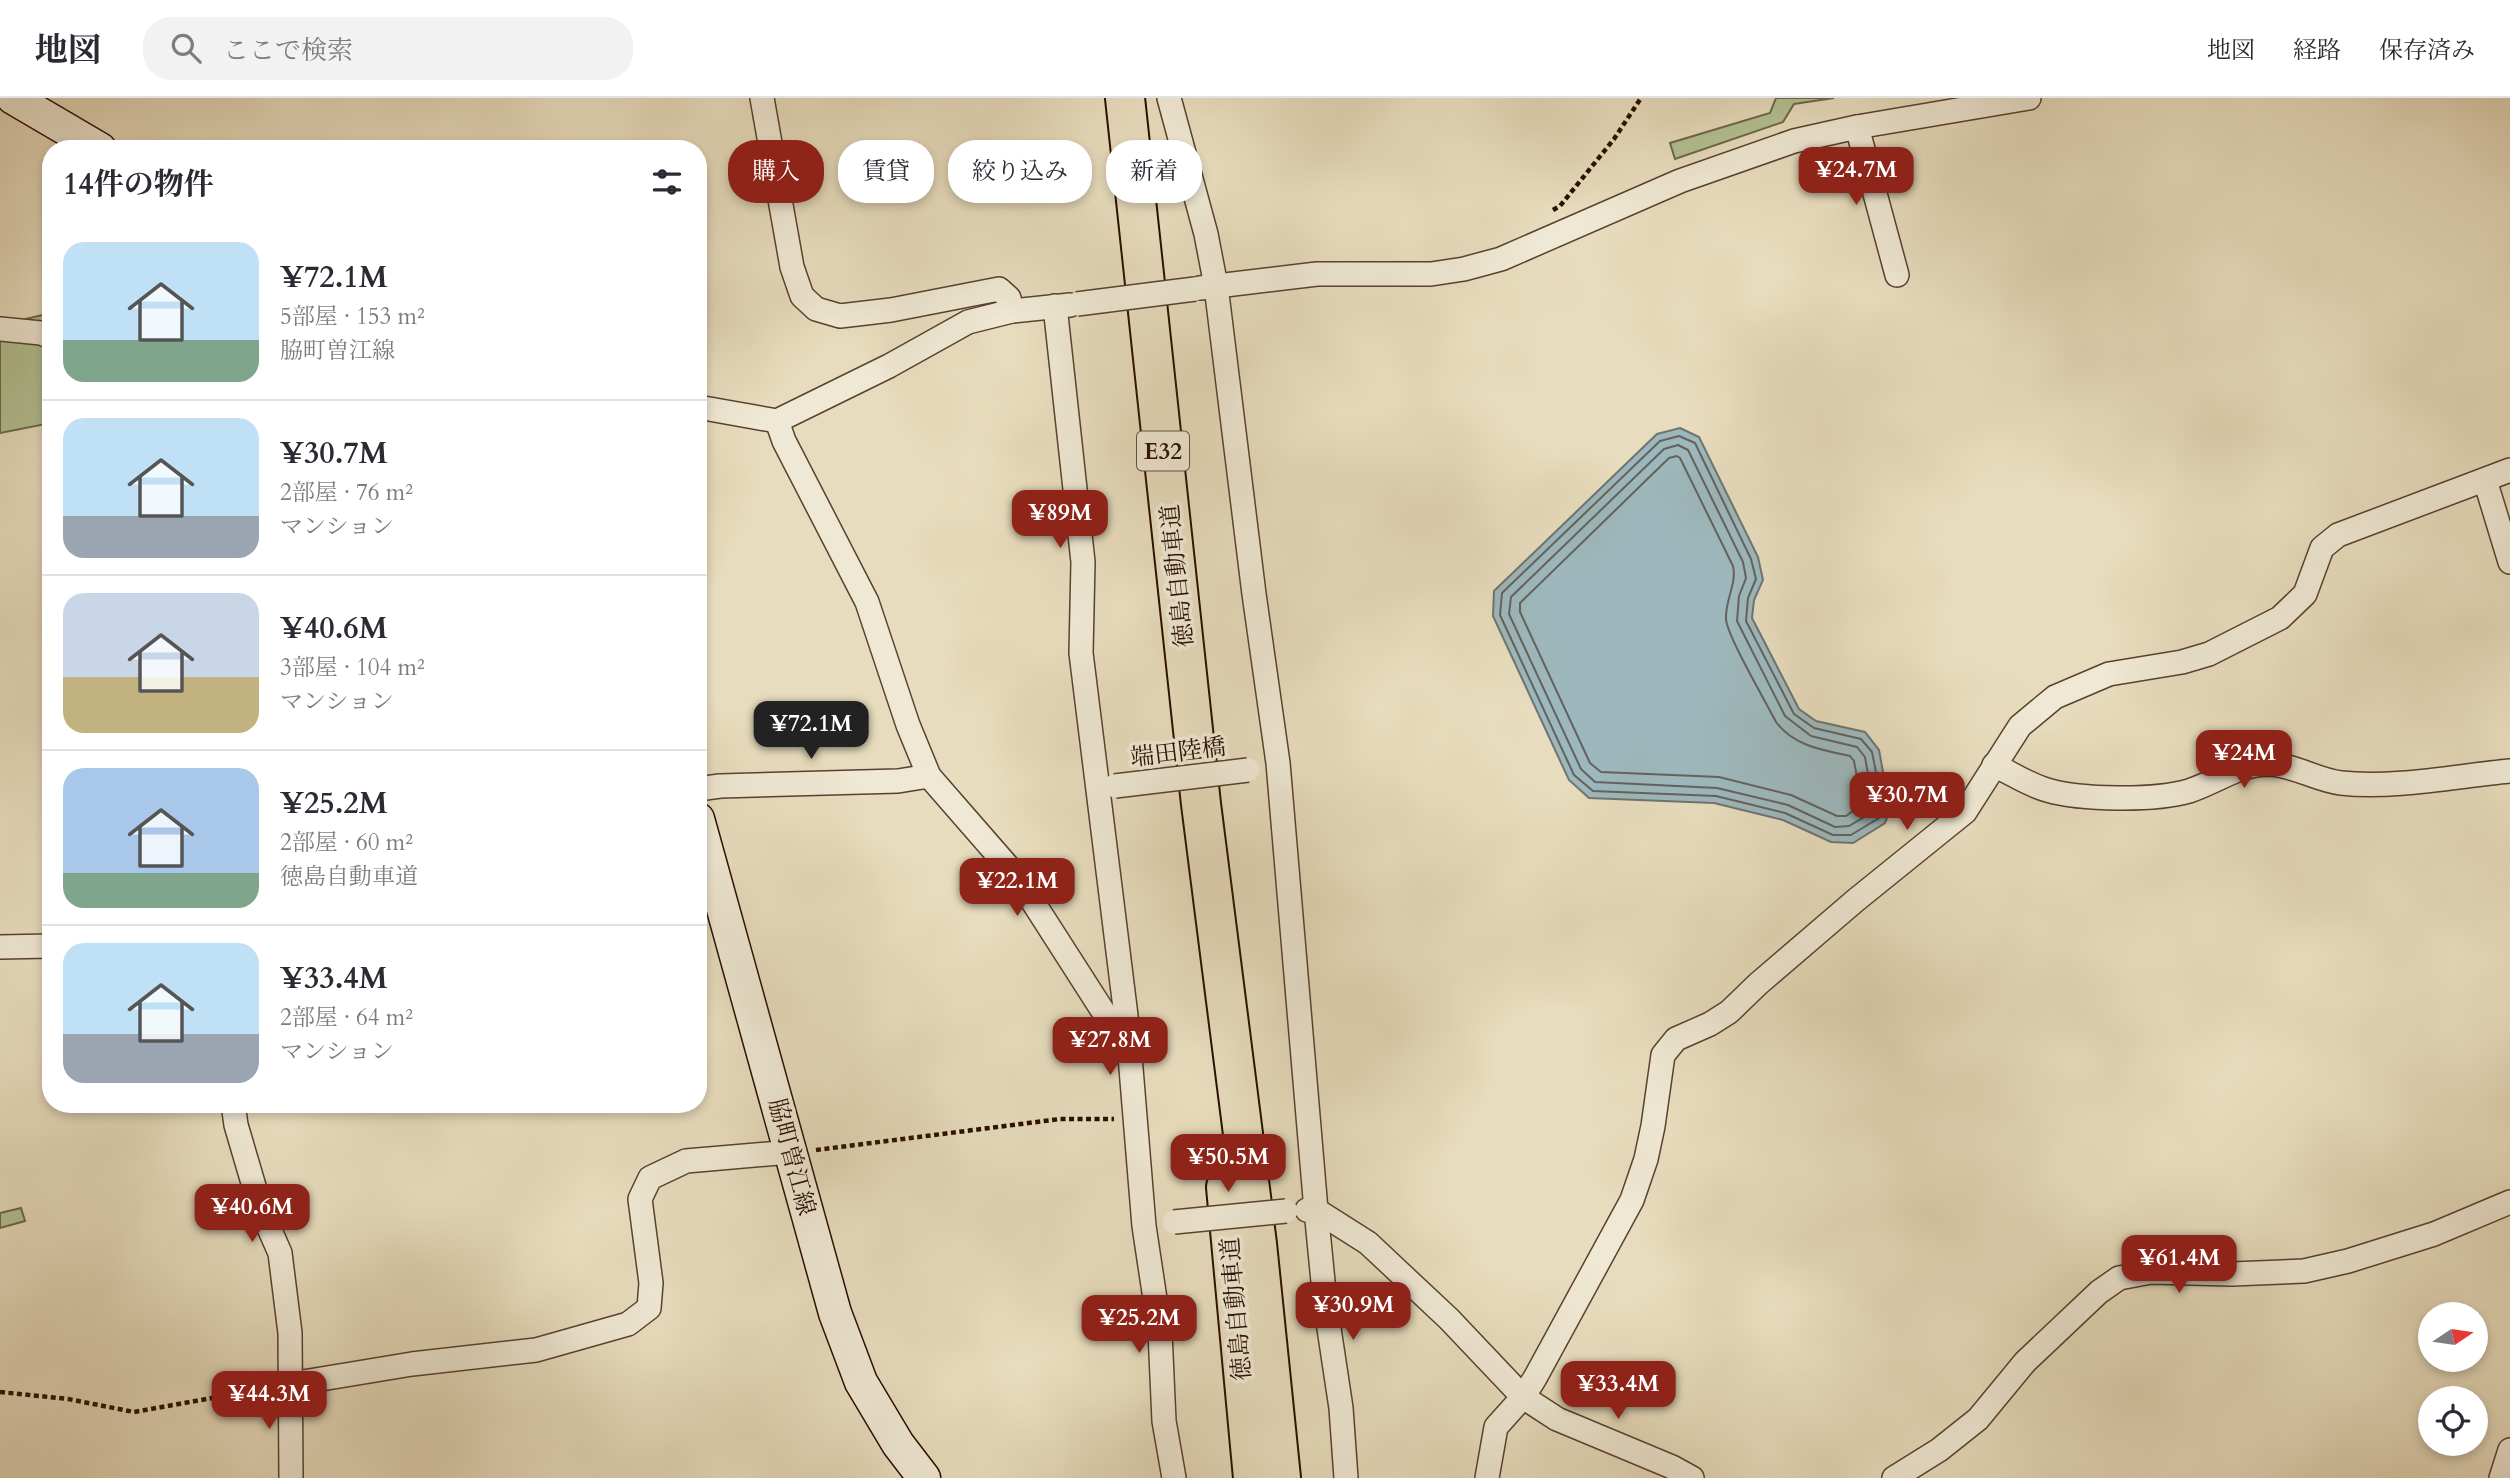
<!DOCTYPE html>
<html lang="ja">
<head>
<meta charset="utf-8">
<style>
  :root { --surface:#fff; --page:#f2f2f3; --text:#2b2b33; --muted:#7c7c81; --line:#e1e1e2; --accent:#8f2418 }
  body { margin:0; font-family:Cardo,"Noto Serif JP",serif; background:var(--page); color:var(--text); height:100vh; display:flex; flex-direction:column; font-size:26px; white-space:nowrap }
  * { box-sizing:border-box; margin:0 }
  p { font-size:23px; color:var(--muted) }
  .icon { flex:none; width:38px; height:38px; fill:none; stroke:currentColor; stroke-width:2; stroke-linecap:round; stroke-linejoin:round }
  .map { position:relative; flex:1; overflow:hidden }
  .drawer { position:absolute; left:42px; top:42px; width:665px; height:973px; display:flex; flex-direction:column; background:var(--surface); border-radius:28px; box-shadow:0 4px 10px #0003 }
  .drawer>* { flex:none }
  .guide { position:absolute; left:728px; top:42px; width:665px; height:63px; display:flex; gap:14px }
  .needle { width:46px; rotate:77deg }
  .fabs { position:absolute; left:2418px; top:1204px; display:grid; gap:14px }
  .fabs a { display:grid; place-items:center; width:70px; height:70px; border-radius:50%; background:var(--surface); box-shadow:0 4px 10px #0003; font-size:35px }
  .price { position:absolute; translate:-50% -60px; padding:0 16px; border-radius:14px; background:var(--accent); color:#fff; font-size:23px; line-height:46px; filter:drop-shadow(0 2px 4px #0008) }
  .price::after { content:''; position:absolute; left:50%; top:42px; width:21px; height:16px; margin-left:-10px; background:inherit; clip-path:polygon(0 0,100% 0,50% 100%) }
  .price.active { background:#222; color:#fff }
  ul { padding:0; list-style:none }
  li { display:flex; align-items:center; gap:21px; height:175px; padding:0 21px }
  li+li { border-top:2px solid var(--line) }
  li span { display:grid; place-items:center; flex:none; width:196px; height:140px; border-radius:21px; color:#555 }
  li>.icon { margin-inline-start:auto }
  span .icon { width:84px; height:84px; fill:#fffc; stroke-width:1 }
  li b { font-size:30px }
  h2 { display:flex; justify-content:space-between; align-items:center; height:84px; padding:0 21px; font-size:30px }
  .pill { padding:0 24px; border-radius:28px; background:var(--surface); box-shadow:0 4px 10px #0003; font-size:24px; line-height:63px }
  .pill.active { background:var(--accent); color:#fff }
  header { display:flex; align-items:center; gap:42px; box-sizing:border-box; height:98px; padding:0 35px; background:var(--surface); border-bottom:2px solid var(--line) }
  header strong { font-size:33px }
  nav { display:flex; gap:38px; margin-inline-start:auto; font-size:24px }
  .search { width:490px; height:63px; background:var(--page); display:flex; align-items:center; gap:18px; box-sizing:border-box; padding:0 24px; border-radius:28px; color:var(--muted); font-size:26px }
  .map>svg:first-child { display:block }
  .green { fill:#b3c193; stroke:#6e674a; stroke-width:2 }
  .water { fill:#9db8bc; stroke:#6f7471; stroke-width:2 }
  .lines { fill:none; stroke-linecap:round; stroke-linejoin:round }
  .shore { stroke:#63625e; stroke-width:2 }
  .minor-casing { stroke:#58412f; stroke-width:26 }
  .secondary-casing { stroke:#290d00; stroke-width:35 }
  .motorway-casing { stroke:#290d00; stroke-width:42 }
  .path { stroke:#290d00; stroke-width:4.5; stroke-dasharray:5 3.5; stroke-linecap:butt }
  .minor { stroke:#efe8d4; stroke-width:23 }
  .secondary { stroke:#efe8d4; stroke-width:32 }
  .motorway { stroke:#e7dcbd; stroke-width:38 }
  .minor-bridge-casing { stroke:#58412f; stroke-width:26; stroke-linecap:butt }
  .minor-bridge { stroke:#efe8d4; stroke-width:23 }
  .labels { text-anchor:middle; stroke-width:7; stroke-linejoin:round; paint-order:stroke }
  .shield { fill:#efe8d4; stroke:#644f40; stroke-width:2 }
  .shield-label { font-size:23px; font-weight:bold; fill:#290d00 }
  .street-label { font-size:24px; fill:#290d00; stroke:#efe8d4 }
</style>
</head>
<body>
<header>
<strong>地図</strong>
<div class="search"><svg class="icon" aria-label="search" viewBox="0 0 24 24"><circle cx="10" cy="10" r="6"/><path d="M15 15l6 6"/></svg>ここで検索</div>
<nav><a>地図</a><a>経路</a><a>保存済み</a></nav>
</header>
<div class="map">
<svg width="2510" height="1380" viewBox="0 0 2510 1380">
  <rect width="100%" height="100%" fill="#e7dcbd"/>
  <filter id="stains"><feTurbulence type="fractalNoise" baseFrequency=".00286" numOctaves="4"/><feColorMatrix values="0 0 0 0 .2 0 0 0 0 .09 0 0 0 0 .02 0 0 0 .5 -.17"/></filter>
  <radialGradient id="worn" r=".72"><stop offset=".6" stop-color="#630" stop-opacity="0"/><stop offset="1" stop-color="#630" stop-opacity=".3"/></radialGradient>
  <g class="green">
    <polygon points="1776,0 1834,0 1794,6 1783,24 1675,61 1670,45 1770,15"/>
    <polygon points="51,215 51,325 0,335 0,227"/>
    <polygon points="21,1110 25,1123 0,1130 0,1115"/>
  </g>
  <polygon class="water" points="1680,330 1699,339 1758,459 1763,482 1754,502 1752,520 1799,611 1816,623 1865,634 1879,652 1890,712 1885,725 1853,745 1831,744 1783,722 1714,705 1589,700 1569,682 1493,518 1494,493 1657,336"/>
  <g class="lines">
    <g class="shore">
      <polygon points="1679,338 1695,345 1751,461 1756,481 1748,500 1746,523 1794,616 1814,630 1861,641 1872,654 1883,710 1879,720 1851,737 1833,737 1785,715 1716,698 1593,693 1574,677 1500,517 1502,495 1660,343"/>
      <polygon points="1678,347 1688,352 1743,464 1746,480 1739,498 1737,523 1785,618 1811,638 1857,649 1865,659 1874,710 1871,715 1849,728 1835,729 1788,707 1717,690 1595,684 1581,671 1509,516 1511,499 1664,351"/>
      <path d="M1677,358L1680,360L1733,468C1737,486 1725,502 1726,521C1727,538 1766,604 1776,624C1794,648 1822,652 1850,658L1854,663L1862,706L1846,718H1837L1791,697L1719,679L1601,674L1590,665L1520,514V505L1669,360Z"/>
    </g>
    <g class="minor-casing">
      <g id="minor">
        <polyline points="762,0 792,169 802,198 816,211 840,218 891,212 999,191 1009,200 1012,213"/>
        <polyline points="1169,0 1206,136 1216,188 1254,496 1278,665 1316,1112 1325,1204 1341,1310 1346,1380"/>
        <polyline points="1857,29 1897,177"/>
        <polyline points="1200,190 1317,176 1431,176 1464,171 1501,161 1680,83 1794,43 1857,29 2029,0"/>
        <polyline points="1055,208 1083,464 1081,555 1128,934 1144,1128 1160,1234 1164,1323 1174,1380"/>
        <polyline points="0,231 41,235 51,239"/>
        <polyline points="698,309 777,323 889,268 968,224 1012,213 1070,207"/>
        <polyline points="777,323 784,343 867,504 908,627 929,678 1017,779 1108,921 1128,934"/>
        <polyline points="2485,382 2510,464"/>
        <path d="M1994,667C2011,675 2029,687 2047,692C2081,702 2155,703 2189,693C2217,684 2238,666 2269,666C2295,667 2316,682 2341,685C2393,691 2457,678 2510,673"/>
        <polyline points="698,691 720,688 898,683 929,678"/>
        <polyline points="0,849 51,848"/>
        <polyline points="233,1006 236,1027 261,1112 280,1155 290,1235 291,1380"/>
        <polyline points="1307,1112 1316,1112 1368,1145 1449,1221 1523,1299 1557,1321 1672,1369 1692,1380"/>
        <polyline points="291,1286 412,1266 536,1252 628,1226 649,1210 651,1185 640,1101 650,1080 686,1063 791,1054"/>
        <polyline points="1487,1380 1496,1329 1523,1299 1535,1280 1632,1102 1646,1061 1653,1028 1663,957 1676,941 1710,926 1729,914 1758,886 1856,802 1965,714 2020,628 2055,599 2109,576 2182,564 2209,556 2280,520 2305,496 2322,450 2338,437 2510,372"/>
        <polyline points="1894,1380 1939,1352 1978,1321 2025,1264 2099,1194 2119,1180 2151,1174 2232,1176 2304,1173 2348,1163 2434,1136 2510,1104"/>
        <polyline points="2501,1380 2510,1352"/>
      </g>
    </g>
    <g class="secondary-casing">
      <g id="secondary">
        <polyline points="13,0 100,51"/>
        <polyline points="698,721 835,1215 861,1284 898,1346 924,1380"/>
      </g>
    </g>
    <g class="motorway-casing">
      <g id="motorway">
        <polyline points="1125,0 1201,706 1257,1146 1281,1380"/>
        <polyline points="1226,1089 1253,1380"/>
      </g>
    </g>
    <g class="path">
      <polyline points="1553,112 1560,108 1614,41 1641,0"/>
      <polyline points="816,1052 1060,1021 1114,1021"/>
      <polyline points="0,1294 68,1301 134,1314 268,1290"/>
    </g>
    <use href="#minor" class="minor"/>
    <use href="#secondary" class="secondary"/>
    <use href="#motorway" class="motorway"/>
    <g class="minor-bridge-casing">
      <g id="minor-bridge">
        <polyline points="1077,206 1195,191"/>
        <polyline points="1115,688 1248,672"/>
        <polyline points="1174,1124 1286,1113"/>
      </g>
    </g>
    <use href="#minor-bridge" class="minor-bridge"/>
  </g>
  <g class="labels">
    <rect class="shield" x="1137" y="333.5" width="52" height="39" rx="5"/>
    <g class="shield-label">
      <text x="1163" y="361">E32</text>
    </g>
    <g class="street-label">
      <text transform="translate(1177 478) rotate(-96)" y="8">徳島自動車道</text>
      <text transform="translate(1178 654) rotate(-7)" y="8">端田陸橋</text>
      <text transform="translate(792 1059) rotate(75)" y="8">脇町曽江線</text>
      <text transform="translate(1236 1211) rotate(-95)" y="8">徳島自動車道</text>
    </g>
  </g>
  <rect width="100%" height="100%" filter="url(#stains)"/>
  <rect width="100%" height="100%" fill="url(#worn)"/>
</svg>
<div class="fabs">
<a><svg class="needle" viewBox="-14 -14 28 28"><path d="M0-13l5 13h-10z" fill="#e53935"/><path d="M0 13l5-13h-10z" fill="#7c7c81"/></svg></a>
<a><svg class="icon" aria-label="locate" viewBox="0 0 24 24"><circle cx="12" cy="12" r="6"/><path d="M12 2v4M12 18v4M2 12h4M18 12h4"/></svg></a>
</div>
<b class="price" style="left:1856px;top:109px">¥24.7M</b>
<b class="price" style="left:1060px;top:452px">¥89M</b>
<b class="price active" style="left:811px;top:663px">¥72.1M</b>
<b class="price" style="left:2244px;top:692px">¥24M</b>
<b class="price" style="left:1907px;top:734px">¥30.7M</b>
<b class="price" style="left:1017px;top:820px">¥22.1M</b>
<b class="price" style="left:1110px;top:979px">¥27.8M</b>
<b class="price" style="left:1228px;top:1096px">¥50.5M</b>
<b class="price" style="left:252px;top:1146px">¥40.6M</b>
<b class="price" style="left:2179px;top:1197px">¥61.4M</b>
<b class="price" style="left:1353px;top:1244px">¥30.9M</b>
<b class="price" style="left:1139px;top:1257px">¥25.2M</b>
<b class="price" style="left:1618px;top:1323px">¥33.4M</b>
<b class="price" style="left:269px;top:1333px">¥44.3M</b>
<div class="guide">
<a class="pill active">購入</a>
<a class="pill">賃貸</a>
<a class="pill">絞り込み</a>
<a class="pill">新着</a>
</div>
<section class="drawer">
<h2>14件の物件<svg class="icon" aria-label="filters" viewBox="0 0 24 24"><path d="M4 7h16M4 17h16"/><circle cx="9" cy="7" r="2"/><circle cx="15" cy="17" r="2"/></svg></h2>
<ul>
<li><span style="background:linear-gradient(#bfe0f5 70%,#7fa58c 0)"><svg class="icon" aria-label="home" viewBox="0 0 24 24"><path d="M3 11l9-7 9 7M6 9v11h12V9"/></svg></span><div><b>¥72.1M</b><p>5部屋 · 153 m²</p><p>脇町曽江線</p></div></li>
<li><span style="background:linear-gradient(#bfe0f5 70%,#9aa5b1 0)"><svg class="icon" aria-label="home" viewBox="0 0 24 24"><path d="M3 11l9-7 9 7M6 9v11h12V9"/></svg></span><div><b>¥30.7M</b><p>2部屋 · 76 m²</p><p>マンション</p></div></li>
<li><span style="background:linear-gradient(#c9d6e8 60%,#c2b280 0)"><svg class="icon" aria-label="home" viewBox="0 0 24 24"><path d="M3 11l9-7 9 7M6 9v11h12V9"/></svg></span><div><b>¥40.6M</b><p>3部屋 · 104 m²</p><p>マンション</p></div></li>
<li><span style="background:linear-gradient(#a9c7e8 75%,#7fa58c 0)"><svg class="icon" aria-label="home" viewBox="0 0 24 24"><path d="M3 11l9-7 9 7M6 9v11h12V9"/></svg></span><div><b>¥25.2M</b><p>2部屋 · 60 m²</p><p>徳島自動車道</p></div></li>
<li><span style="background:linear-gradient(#bfe0f5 65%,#9aa5b1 0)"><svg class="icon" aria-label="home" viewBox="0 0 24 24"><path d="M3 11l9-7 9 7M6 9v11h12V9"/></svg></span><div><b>¥33.4M</b><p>2部屋 · 64 m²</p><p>マンション</p></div></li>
</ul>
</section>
</div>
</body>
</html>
